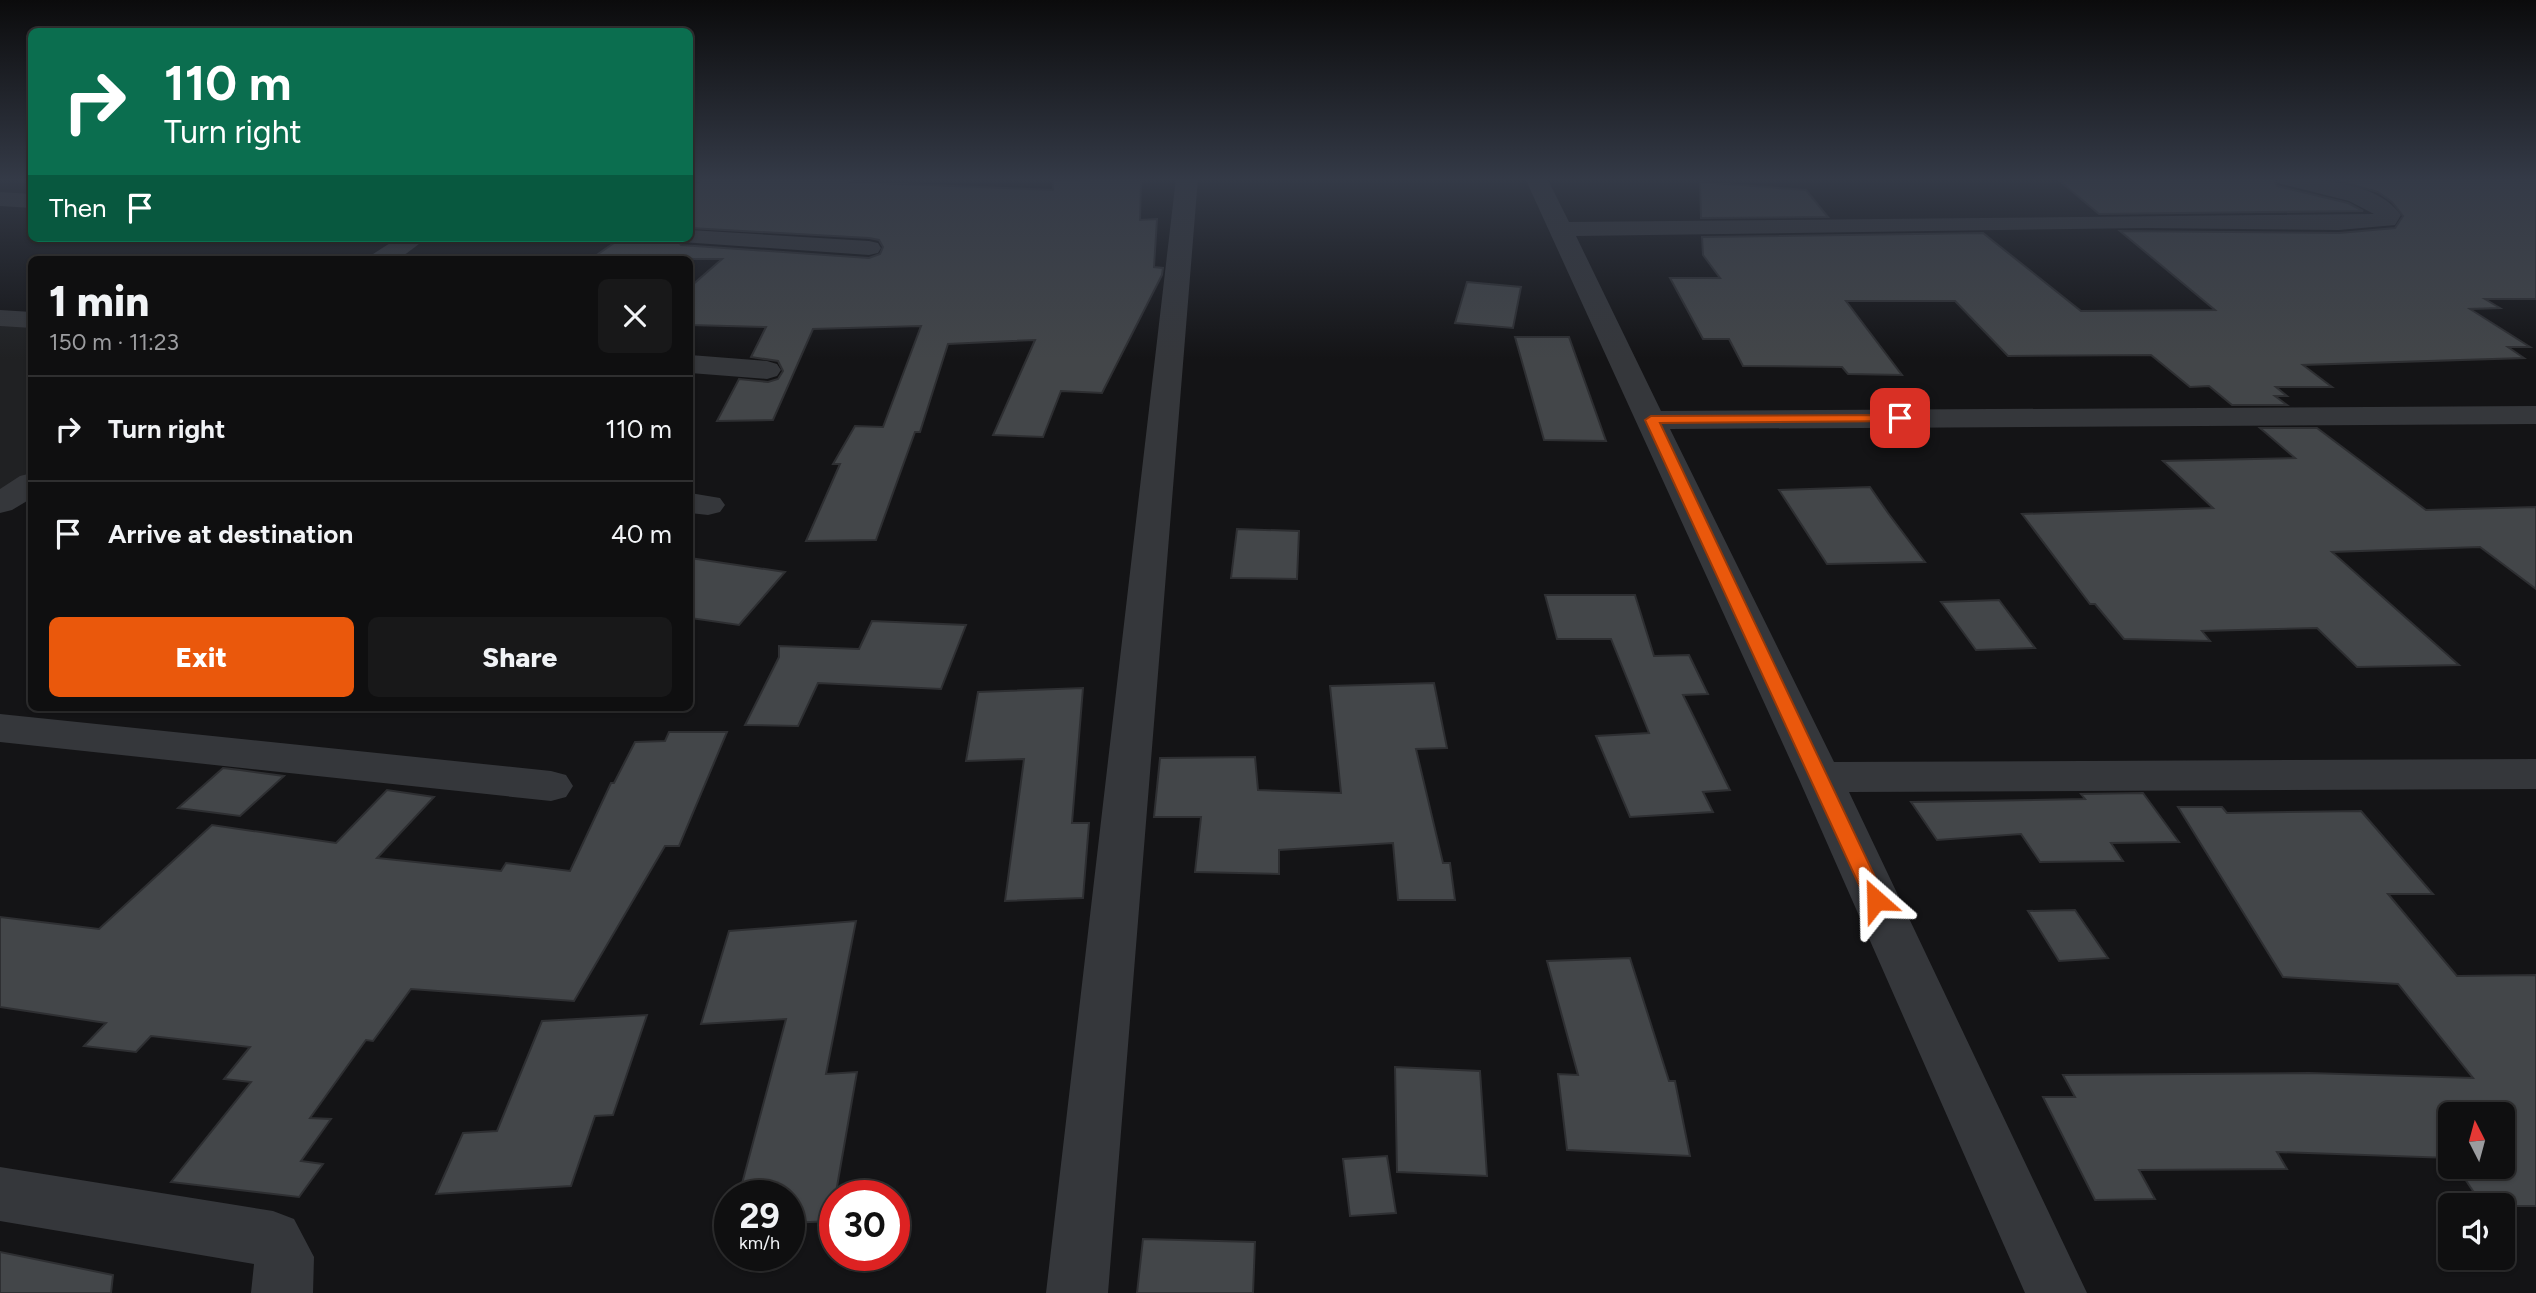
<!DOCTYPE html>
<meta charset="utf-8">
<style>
body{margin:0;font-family:Figtree,sans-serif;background:#181819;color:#f1f3f6;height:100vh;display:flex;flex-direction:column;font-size:26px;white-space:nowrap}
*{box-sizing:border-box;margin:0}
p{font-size:23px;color:#9b9c9f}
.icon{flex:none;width:38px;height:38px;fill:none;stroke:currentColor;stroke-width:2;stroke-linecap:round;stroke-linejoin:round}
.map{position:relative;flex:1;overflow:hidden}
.sheet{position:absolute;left:28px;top:256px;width:665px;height:455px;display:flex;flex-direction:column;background:#0f0f10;border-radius:10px;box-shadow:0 2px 5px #0004,0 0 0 2px #2f2f30}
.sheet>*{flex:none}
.banner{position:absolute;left:28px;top:28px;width:665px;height:214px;border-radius:10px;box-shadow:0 2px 5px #0004,0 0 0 2px #2f2f30;background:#0b6e4f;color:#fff;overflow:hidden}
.needle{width:46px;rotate:354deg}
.controls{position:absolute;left:2438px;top:1102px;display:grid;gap:14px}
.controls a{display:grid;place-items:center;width:77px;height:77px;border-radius:10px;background:#0f0f10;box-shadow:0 2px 5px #0004,0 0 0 2px #2f2f30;font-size:35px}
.speed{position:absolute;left:714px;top:1180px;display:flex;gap:14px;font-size:35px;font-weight:700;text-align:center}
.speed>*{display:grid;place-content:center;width:91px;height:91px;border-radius:50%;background:#0f0f10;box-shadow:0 2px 5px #0004,0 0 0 2px #2f2f30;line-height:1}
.speed small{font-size:18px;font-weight:400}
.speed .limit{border:10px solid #d22;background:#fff;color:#111}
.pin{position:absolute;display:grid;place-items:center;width:60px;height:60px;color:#fff;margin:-30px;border-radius:14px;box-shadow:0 4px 10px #0006}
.me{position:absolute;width:77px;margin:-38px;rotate:335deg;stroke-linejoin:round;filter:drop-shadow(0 0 5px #0008)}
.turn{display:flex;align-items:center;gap:24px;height:147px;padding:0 21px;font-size:32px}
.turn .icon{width:91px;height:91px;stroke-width:2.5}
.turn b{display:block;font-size:49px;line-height:60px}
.then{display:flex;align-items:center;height:66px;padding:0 21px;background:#0003;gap:14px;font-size:26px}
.round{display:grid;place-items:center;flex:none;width:74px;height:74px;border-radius:10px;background:#181819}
.headline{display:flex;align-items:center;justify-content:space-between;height:119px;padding:0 21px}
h1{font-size:42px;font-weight:800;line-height:52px}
.primary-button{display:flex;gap:14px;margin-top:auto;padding:14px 21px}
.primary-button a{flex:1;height:80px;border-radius:10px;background:#ea580c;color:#fff;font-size:28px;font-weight:800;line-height:80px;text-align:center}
.primary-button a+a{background:#181819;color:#f1f3f6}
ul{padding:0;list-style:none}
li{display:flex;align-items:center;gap:21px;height:105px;padding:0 21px;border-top:2px solid #2f2f30}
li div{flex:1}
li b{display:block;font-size:26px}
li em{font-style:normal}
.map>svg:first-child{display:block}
.built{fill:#202123}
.building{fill:#434649;stroke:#2e2f32;stroke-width:2}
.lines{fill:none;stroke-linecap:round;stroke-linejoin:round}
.street{fill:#35373b;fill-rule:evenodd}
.route{fill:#ea580c;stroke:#983908;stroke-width:2}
</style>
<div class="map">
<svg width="2536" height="1293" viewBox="0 0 2536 1293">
<rect width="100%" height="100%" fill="#141416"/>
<!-- built -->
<path class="built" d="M 0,322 L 31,323 L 31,483 L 0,503 Z"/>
<!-- building -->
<path class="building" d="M 704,178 L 854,178 L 851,182 L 1053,190 L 1053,180 L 1141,178 L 1140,220 L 1157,219 L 1154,267 L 1163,268 L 1162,275 L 1102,393 L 1061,391 L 1043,437 L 993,435 L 1035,340 L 948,344 L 920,432 L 915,432 L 876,540 L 806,541 L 840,464 L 833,464 L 855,426 L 883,427 L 921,326 L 813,329 L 773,420 L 717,421 L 739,379 L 768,382 L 778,379 L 783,371 L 778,361 L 751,357 L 766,327 L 690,325 L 690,287 L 722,259 L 591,259 L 621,238 L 676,238 L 681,245 L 869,258 L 880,254 L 883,247 L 879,240 L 869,238 L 690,228 L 690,188 Z
M 2056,178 L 2273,178 L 2277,186 L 2348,203 L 2363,211 L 2099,214 Z
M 2327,178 L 2536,178 L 2536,299 L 2485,299 L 2500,308 L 2470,309 L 2530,347 L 2508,347 L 2524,358 L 2303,365 L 2332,387 L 2276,387 L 2287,396 L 2275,396 L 2287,405 L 2232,405 L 2209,386 L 2190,387 L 2151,355 L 2008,356 L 1955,301 L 1846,301 L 1902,375 L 1848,374 L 1842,367 L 1743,366 L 1729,339 L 1703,339 L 1670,278 L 1720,278 L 1703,255 L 1702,237 L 1983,233 L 2081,311 L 2215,310 L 2120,231 L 2339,233 L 2395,228 L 2403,216 L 2392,202 L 2378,192 Z
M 1700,182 L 1806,190 L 1828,217 L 1701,218 Z
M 1467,282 L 1521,287 L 1513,328 L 1455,323 Z
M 1515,337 L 1569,337 L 1606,441 L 1544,440 Z
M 2260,428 L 2317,428 L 2426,510 L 2536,507 L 2536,589 L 2480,547 L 2332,552 L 2459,665 L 2357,667 L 2317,628 L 2202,631 L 2210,641 L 2124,639 L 2095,604 L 2090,604 L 2022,514 L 2213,508 L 2163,461 L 2295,458 Z
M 1870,487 L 1888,513 L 1925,562 L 1827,564 L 1779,490 Z
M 1237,529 L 1299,531 L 1297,579 L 1231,578 Z
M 690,558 L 785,572 L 739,625 L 690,618 Z
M 1545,595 L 1635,595 L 1654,656 L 1689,655 L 1708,694 L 1683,695 L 1730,790 L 1703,792 L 1713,812 L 1630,817 L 1596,736 L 1649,733 L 1611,639 L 1557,639 Z
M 1999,600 L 2035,648 L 1976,650 L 1941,602 Z
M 872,621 L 966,625 L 941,689 L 818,683 L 798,726 L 745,725 L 779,657 L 779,646 L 859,649 Z
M 1434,683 L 1447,748 L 1416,749 L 1443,863 L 1450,863 L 1455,900 L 1398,900 L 1393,843 L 1279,850 L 1279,874 L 1195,872 L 1201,817 L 1154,817 L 1160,758 L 1255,757 L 1258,790 L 1341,793 L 1330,686 Z
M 1083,688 L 1072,823 L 1089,823 L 1083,898 L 1005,901 L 1024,759 L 966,761 L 978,692 Z
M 669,732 L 727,732 L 679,846 L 665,846 L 574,1001 L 411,989 L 373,1041 L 366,1040 L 310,1118 L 331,1119 L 301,1161 L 323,1164 L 299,1197 L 171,1182 L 251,1082 L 224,1079 L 250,1047 L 151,1036 L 136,1052 L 84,1046 L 106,1023 L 0,1007 L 0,917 L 99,929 L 212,825 L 336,843 L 387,790 L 434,797 L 377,858 L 501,871 L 506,863 L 570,871 L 611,783 L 614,783 L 635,742 L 665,741 Z
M 223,768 L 240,770 L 284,776 L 240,816 L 178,808 Z
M 2143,793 L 2179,842 L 2111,843 L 2123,861 L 2040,862 L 2021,834 L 1937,840 L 1911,802 L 2085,799 L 2081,794 Z
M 2178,807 L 2222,807 L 2227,813 L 2361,811 L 2433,894 L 2388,894 L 2457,976 L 2536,975 L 2536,1206 L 2483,1206 L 2457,1167 L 2502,1167 L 2502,1115 L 2450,1115 L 2450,1158 L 2277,1152 L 2287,1169 L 2139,1170 L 2155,1199 L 2095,1200 L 2043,1097 L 2075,1097 L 2063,1075 L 2309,1073 L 2473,1078 L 2398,984 L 2283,977 Z
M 2075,910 L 2108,958 L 2059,961 L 2028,911 Z
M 856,921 L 826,1074 L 857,1072 L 831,1221 L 789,1223 L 789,1195 L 739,1195 L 786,1019 L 701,1024 L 729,931 Z
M 1630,958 L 1669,1081 L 1675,1081 L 1690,1156 L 1567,1150 L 1558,1074 L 1578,1075 L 1547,961 Z
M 647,1015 L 613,1115 L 595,1116 L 571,1186 L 436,1194 L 463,1133 L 497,1131 L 542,1021 Z
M 1395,1067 L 1480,1071 L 1487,1176 L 1397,1172 Z
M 1387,1156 L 1396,1213 L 1350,1216 L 1343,1159 Z
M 1143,1239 L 1255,1242 L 1253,1293 L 1137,1293 Z
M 0,1252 L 113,1275 L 111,1293 L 0,1293 Z"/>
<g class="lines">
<!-- street -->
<path class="street" d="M 1176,178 L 1198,178 L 1108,1293 L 1046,1293 Z
M 1525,178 L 1547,178 L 1569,222 L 2374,214 L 2349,201 L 2278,183 L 2275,178 C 2313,178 2377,181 2401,215 L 2395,225 L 2339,230 L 2146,228 L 1576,236 L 1661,411 L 2536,406 L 2536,424 L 1670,429 L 1834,762 L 2536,759 L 2536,789 L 1849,792 L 2087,1293 L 2025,1293 L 1798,777 Z
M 0,192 L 32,194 L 32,208 L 0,206 Z
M 690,230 L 869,241 L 878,243 L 881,248 L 878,253 L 869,255 L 681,242 L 679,238 L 690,238 Z
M 398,238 L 427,238 L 399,259 L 370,259 L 373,254 Z
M 0,310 L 32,312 L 32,328 L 0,326 Z
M 690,355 L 767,361 L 777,364 L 781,370 L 777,376 L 767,379 L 690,373 Z
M 32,473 L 32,498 L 12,510 L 0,513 L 0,489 L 20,476 Z
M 690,493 L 720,498 L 725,505 L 720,512 L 708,515 L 690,513 Z
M 0,714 L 551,771 L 566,775 L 573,786 L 566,797 L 551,801 L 0,742 Z
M 0,1167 L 273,1211 L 294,1219 L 314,1257 L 313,1293 L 251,1293 L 254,1264 L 0,1221 Z"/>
</g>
<!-- sky -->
<linearGradient id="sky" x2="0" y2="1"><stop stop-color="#0b0b0c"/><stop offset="0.5" stop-color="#343a47"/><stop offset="1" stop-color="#343a47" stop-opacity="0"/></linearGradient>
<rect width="2536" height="359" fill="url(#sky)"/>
<!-- route -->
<path class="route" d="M 1900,415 L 1907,418 L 1905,421 L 1660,423 L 1886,900 L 1883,905 L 1876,907 L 1869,905 L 1866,900 L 1645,420 L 1651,416 Z"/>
</svg>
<div class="controls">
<a><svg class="needle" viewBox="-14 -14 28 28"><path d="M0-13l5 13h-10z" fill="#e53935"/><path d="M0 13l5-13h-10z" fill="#9b9c9f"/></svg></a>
<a><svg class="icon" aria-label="sound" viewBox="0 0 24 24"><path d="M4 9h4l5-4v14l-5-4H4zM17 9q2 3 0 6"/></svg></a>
</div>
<div class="speed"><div>29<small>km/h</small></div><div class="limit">30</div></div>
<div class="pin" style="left:1900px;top:418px;background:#d93025"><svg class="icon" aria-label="arrive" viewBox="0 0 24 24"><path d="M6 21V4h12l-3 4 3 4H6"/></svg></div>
<svg class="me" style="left:1876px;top:900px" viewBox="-20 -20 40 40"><path d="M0-17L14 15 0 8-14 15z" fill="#ea580c" stroke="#fff" stroke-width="4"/></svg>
<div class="banner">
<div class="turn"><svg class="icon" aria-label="right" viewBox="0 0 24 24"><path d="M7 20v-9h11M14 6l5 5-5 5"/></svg><div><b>110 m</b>Turn right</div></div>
<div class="then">Then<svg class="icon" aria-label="arrive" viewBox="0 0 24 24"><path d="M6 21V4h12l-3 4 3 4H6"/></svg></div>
</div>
<section class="sheet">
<div class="headline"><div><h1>1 min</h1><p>150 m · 11:23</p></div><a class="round"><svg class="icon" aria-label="close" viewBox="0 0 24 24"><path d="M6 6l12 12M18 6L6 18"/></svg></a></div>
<ul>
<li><svg class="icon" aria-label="right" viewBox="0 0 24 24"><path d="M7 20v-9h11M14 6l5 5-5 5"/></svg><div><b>Turn right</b></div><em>110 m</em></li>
<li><svg class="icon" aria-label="arrive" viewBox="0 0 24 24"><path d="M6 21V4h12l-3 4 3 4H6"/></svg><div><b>Arrive at destination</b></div><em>40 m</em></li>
</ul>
<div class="primary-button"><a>Exit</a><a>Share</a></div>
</section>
</div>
